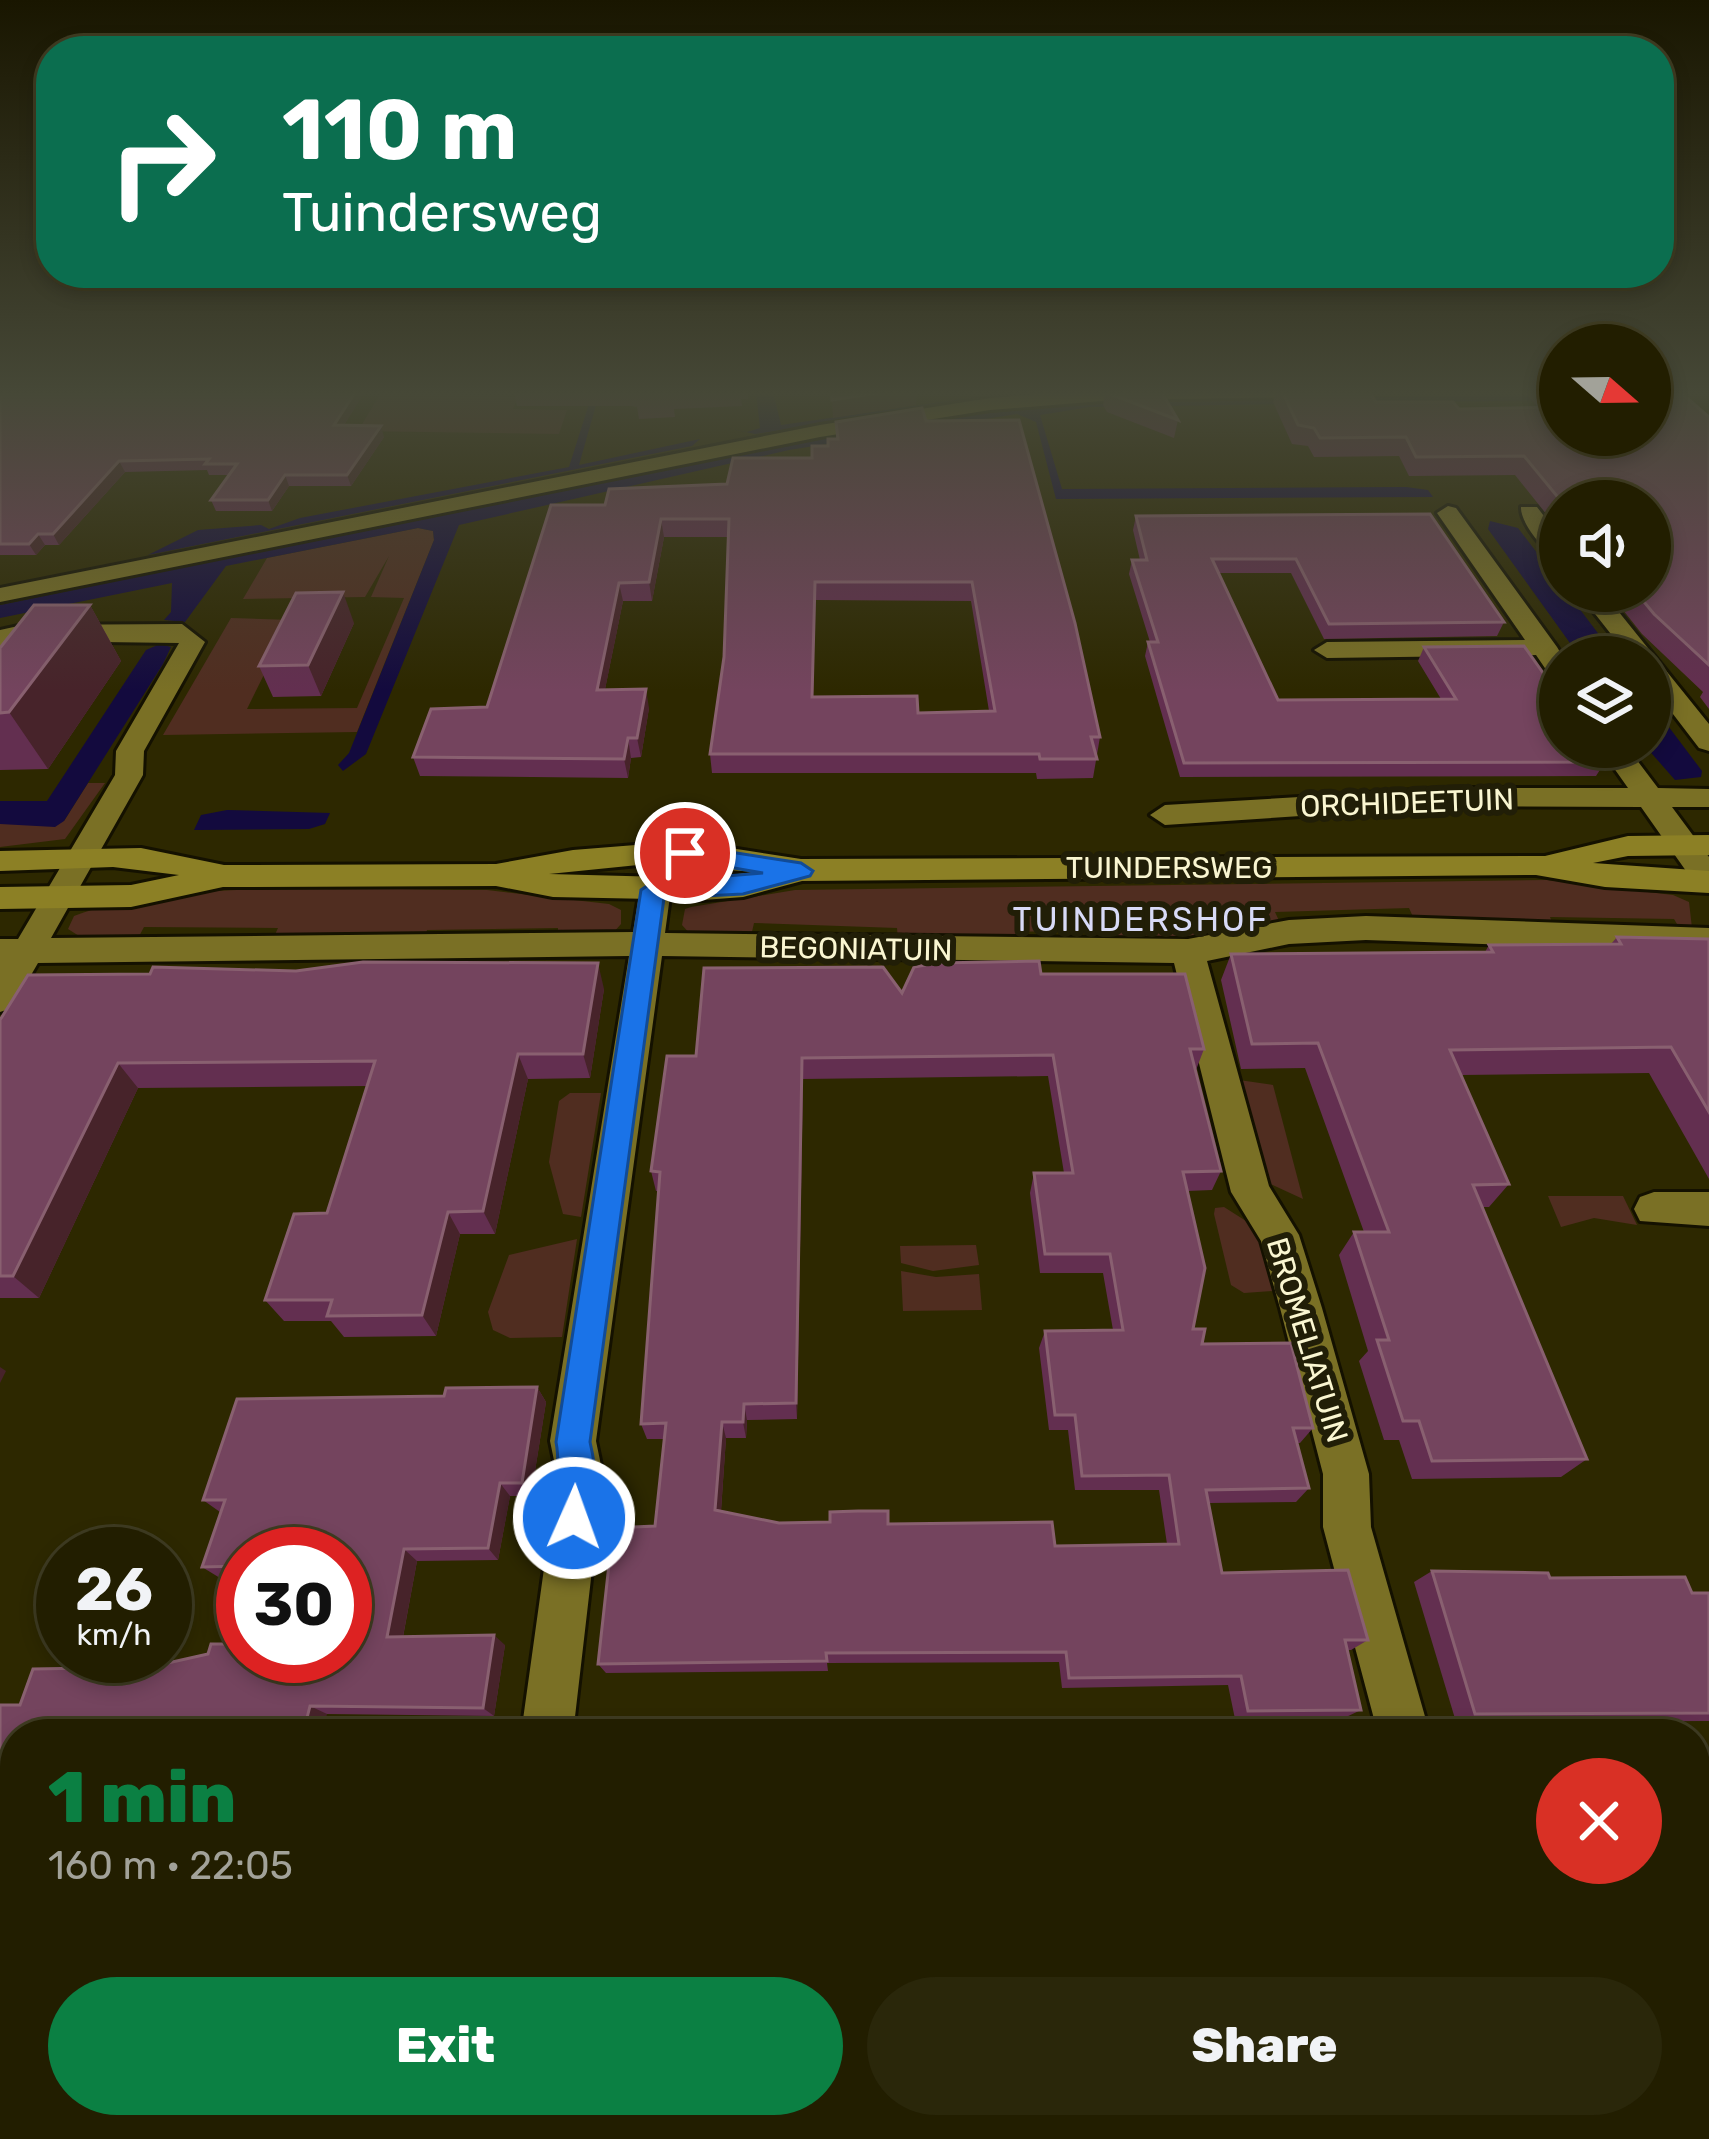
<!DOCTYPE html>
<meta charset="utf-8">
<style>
body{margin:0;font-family:Rubik,sans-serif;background:#2a270a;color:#f1f3f6;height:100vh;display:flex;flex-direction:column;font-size:45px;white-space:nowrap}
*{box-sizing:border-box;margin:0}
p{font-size:39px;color:#a2a299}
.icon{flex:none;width:66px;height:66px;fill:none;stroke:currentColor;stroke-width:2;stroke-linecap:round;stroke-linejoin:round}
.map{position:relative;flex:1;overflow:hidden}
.drawer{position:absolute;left:0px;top:1719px;width:1710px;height:420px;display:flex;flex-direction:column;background:#221e00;border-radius:48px 48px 0 0;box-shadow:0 6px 18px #0003,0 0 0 3px #3f3c22}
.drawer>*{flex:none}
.banner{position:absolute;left:36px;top:36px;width:1638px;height:252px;border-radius:48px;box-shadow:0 6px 18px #0003,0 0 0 3px #3f3c22;background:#0b6e4f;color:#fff;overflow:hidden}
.needle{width:78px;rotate:110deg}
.buttons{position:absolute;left:1539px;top:324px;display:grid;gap:24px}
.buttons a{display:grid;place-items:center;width:132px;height:132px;border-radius:50%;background:#221e00;box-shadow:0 6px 18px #0003,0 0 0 3px #3f3c22;font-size:60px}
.speed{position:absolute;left:36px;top:1527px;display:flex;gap:24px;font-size:60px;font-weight:700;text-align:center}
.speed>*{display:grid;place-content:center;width:156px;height:156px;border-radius:50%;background:#221e00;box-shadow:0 6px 18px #0003,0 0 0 3px #3f3c22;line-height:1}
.speed small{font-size:30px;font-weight:400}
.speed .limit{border:18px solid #d22;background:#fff;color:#111}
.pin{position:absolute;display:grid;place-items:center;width:102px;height:102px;color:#fff;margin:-51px;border:6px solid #fff;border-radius:50%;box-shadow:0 3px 12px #0007}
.me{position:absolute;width:132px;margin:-66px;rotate:2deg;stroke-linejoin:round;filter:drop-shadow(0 0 9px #0008)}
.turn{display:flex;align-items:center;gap:42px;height:252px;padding:0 48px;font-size:54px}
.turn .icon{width:156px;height:156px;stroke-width:2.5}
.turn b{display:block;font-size:84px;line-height:102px}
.round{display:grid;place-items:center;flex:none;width:126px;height:126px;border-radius:63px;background:#2a270a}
.summary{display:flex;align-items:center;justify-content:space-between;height:204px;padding:0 48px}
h1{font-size:72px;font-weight:800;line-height:90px;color:#0b8043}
.primary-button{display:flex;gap:24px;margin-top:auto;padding:24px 48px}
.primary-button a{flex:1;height:138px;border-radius:72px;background:#0b8043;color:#fff;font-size:48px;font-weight:800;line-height:138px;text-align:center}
.primary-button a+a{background:#2a270a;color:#f1f3f6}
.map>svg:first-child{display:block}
.green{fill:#502d20}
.water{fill:#130a3e}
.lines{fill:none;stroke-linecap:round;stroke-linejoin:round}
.street-casing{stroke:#141100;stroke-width:6}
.secondary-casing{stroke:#141100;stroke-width:6}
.street{fill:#7a7025;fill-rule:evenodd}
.secondary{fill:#8c8025;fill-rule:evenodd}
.wall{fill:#632f50;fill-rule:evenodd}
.shaded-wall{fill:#47232a}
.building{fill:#74445e;stroke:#896070;stroke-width:3;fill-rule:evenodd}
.route{fill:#1a73e8;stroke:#114b97;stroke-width:3}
.labels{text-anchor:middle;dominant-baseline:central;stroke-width:12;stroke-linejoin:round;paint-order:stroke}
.street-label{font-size:30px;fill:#faf6d1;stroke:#211e07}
.neighbourhood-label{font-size:33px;letter-spacing:3px;fill:#d8daf7;stroke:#211e07}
</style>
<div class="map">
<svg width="1709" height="2139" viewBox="0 0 1709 2139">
<rect width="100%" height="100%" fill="#2d2800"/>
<!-- green -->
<path class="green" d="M 382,391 L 518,397 L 513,409 L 567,410 L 559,434 L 358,431 Z
M 418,528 L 433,531 L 434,540 L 357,732 L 163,735 L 231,618 L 291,620 L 247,709 L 357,708 L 404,598 L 371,597 L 389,556 L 365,597 L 243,599 L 267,558 Z
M 88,783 L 105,783 L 65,839 L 0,847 L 0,824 L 64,821 Z
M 1547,880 L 1673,895 L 1689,902 L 1692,928 L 1680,929 L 1674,919 L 1550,917 L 1554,927 L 1414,919 L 1409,908 L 1275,912 L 1280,923 C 1222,937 1170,940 1111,940 L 1107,929 L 1016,932 L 1015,942 L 898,941 L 897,928 L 754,923 L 751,936 L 691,935 L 682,925 L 685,909 L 691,907 L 795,890 Z
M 487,890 L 609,904 L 621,910 L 621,924 L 613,933 L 558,938 L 558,928 L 427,930 L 423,943 L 272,941 L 278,928 L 144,927 L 137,940 L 87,941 L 68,929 L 74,916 C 177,877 373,891 487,890 Z
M 1239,1080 L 1273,1085 L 1303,1199 L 1266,1182 Z
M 570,1093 L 601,1093 L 581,1217 L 563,1214 L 549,1162 L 559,1101 Z
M 1548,1196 L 1623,1196 L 1637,1225 L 1594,1218 L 1561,1227 Z
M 1224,1207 L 1257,1228 L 1273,1291 L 1244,1293 L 1231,1285 L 1214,1214 L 1215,1208 Z
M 577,1239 L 562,1337 L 510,1338 L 493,1330 L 488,1312 L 509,1255 Z
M 976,1245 L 979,1265 L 933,1271 L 901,1263 L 900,1246 Z
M 901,1271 L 936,1277 L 979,1274 L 982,1310 L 903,1311 Z
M 1695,1906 L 1709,1907 L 1709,2139 L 1516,2139 L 1465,2124 L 1695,2124 Z
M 15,2008 L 15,2124 L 232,2124 L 204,2139 L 0,2139 L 0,2013 Z"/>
<!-- water -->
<path class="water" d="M 593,391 L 600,391 L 579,465 L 700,439 L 692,446 L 148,555 L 198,530 L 261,525 L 269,529 L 300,518 L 569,467 Z
M 756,391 L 773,391 L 781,425 L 1018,391 L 1044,391 L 755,434 L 723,427 L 747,432 L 760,428 Z
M 1560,394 L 1560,400 L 1090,407 L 1040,415 L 1062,489 L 1406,487 L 1428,490 L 1433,497 L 1056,499 L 1036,422 L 1017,414 L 789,450 L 459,525 L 366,754 L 343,771 L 338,765 L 349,753 L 434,540 L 433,531 L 418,528 L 226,566 L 185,622 L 164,620 L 171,612 L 172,583 L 0,618 L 0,605 L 807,438 L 969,415 L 1114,401 Z
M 1490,521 L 1518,528 L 1560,583 L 1560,591 L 1566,591 L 1616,657 L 1580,657 L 1488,529 Z
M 160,644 L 171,647 L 163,664 L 64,821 L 55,827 L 0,824 L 0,801 L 47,801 L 146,650 Z
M 1650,702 L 1702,771 L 1701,777 L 1675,780 L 1646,747 Z
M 227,810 L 330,813 L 325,824 L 309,829 L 194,830 L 201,815 Z
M 232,2124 L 433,2124 L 431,2139 L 204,2139 Z
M 1098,2124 L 1465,2124 L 1516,2139 L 1118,2139 Z"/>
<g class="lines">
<!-- street casing -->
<g class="street-casing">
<path id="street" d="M 1074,391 L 1313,391 L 1304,397 L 1114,400 L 990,410 L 820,437 L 0,602 L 0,588 L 820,425 L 990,398 Z
M 1448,506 L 1456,508 L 1557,647 L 1563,657 L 1560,679 L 1551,677 L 1536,655 L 1327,658 L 1314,650 L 1327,642 L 1525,640 L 1437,513 Z
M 1521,507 L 1537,507 L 1560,537 L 1560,559 C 1544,553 1520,522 1521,507 Z
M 1577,591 L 1602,591 L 1709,724 L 1709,751 L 1699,748 L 1650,684 L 1650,657 L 1629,657 Z
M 182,624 L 205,642 L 144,751 L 143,775 L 51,938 L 633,932 L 646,852 L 661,842 L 676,852 L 665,933 L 1188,939 L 1289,920 L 1366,916 L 1709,928 L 1709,952 L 1366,940 L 1289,944 L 1207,961 L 1269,1186 L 1299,1235 L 1322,1308 L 1369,1474 L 1371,1527 L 1430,1734 L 1378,1734 L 1323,1527 L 1323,1474 L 1280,1308 L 1261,1241 L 1231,1192 L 1174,963 L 662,956 L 596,1441 L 603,1475 L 573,1734 L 521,1734 L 557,1475 L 550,1441 L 629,956 L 38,963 L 12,1008 L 0,1012 L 0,939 L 18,939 L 115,775 L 116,751 L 179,643 L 23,641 L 0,646 L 0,630 L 23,625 Z
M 1599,747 L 1627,747 L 1658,788 L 1709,789 L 1709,807 L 1672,807 L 1709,857 L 1709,891 L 1698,888 L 1641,807 L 1452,806 L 1165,825 L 1150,815 L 1165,805 L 1452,788 L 1628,788 Z
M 1654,1192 L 1709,1192 L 1709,1226 L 1640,1221 L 1634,1209 L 1640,1197 Z
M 1695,1839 L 1709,1840 L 1709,1896 L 1695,1895 Z
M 15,1932 L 15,1990 L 0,1994 L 0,1936 Z"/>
</g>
<!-- secondary casing -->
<g class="secondary-casing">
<path id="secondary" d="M 1709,835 L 1709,855 L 1628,856 L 1593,863 L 1709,871 L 1709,893 L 1605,887 L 1536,875 L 802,881 L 743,897 L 703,900 L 553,897 L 496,886 L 223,887 L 131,907 L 0,909 L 0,887 L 131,885 L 179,875 L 113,867 L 0,871 L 0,851 L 141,848 L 224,865 L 496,864 L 573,850 L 648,844 L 724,847 L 801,859 L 1545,856 L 1628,836 ZM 648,864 L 755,872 L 703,878 L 549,874 Z"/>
</g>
<!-- street -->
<use href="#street" class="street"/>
<!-- secondary -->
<use href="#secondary" class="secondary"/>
</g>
<!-- wall -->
<path class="wall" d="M 0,391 L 365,391 L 344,425 L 384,437 L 351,486 L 289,486 L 272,511 L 216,511 L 211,500 L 229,475 L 209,475 L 207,470 L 125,472 L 59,545 L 45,545 L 36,555 L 0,555 Z
M 514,391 L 748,391 L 748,399 L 741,399 L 742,406 L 674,409 L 675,417 L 639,419 L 637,407 L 632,406 L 517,406 Z
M 1105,391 L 1161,391 L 1178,420 L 1174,438 L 1107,412 L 1103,405 Z
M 1276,391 L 1369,391 L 1376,402 L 1459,409 L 1538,407 L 1523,391 L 1560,391 L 1560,435 L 1709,417 L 1709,709 L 1700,697 L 1703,692 L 1642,634 L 1608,591 L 1650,591 L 1650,501 L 1560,501 L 1560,531 L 1515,475 L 1409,476 L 1399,456 L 1314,457 L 1308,446 L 1292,444 L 1273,402 Z
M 926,421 L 1100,737 L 1093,778 L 1037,779 L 1036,773 L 712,773 L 710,754 L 724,657 L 729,537 L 664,537 L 652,601 L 623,601 L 605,689 L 649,708 L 641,757 L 631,758 L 628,778 L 420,776 L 413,757 L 487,707 L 605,505 L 727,484 L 812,458 L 836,439 L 836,422 ZM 815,600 L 971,601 L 989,711 L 918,713 L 813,697 Z
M 1430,514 L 1504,622 L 1497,636 L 1324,639 L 1291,573 L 1219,573 L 1278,700 L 1441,699 L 1418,661 L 1424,647 L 1605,762 L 1596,776 L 1180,777 L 1145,656 L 1148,642 L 1150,642 L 1129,574 L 1132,560 L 1140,560 L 1133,530 L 1136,516 Z
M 90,605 L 121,661 L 48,769 L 0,770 L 0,648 Z
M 354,623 L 321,696 L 273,697 L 259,666 Z
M 1617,937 L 1709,939 L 1709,1179 L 1649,1073 L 1461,1075 L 1509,1184 L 1489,1207 L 1482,1207 L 1587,1459 L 1561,1477 L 1412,1479 L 1399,1440 L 1384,1440 L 1359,1361 L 1368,1351 L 1339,1255 L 1354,1232 L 1364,1232 L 1305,1068 L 1241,1069 L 1221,980 L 1231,954 L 1485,952 L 1489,945 L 1611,944 Z
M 1041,974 L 1204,1049 L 1196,1070 L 1221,1171 L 1212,1190 L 1187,1191 L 1193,1329 L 1202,1344 L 1313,1428 L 1300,1443 L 1297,1443 L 1309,1488 L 1296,1502 L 1209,1503 L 1222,1573 L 1368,1640 L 1351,1650 L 1347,1650 L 1361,1710 L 1344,1718 L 1235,1719 L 1228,1685 L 1062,1688 L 1059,1662 L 827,1663 L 828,1671 L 606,1673 L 598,1664 L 655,1526 L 664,1439 L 647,1439 L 641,1424 L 658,1191 L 656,1191 L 651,1171 L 696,1056 L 902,993 ZM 1048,1076 L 1064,1173 L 1034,1173 L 1030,1193 L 1040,1273 L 1103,1273 L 1113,1330 L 1045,1331 L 1039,1348 L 1049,1430 L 1068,1430 L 1075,1490 L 1159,1490 L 1167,1544 L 1055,1546 L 888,1524 L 779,1523 L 721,1511 L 726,1438 L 746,1438 L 747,1420 L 797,1419 L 803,1079 Z
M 604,989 L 590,1078 L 528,1079 L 495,1234 L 460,1234 L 436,1336 L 344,1337 L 331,1321 L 284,1321 L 265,1300 L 327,1213 L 367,1086 L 138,1088 L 39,1298 L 0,1298 L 0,1020 Z
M 537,1387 L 546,1402 L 531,1496 L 510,1496 L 498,1560 L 417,1561 L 403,1637 L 505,1645 L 494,1716 L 327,1714 L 15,1734 L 15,1822 L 6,1822 L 0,1838 L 0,1705 L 20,1705 L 150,1667 L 345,1656 L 345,1554 L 243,1554 L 243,1578 L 220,1578 L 202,1567 L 220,1512 L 203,1500 L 444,1396 Z
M 1432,1571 L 1550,1578 L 1692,1593 L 1709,1593 L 1709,1721 L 1456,1722 L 1414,1582 Z"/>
<!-- shaded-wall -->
<path class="shaded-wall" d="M 356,391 L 365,391 L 337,436 L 334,425 Z
M 890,391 L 917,391 L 916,405 L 833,418 L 832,400 Z
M 381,426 L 384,437 L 351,486 L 347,475 Z
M 119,461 L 125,472 L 59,545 L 53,534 Z
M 285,475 L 289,486 L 272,511 L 268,500 Z
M 661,519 L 664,537 L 652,601 L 649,582 Z
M 38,534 L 45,545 L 36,555 L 29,544 Z
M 619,583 L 623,601 L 601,709 L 597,690 Z
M 343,592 L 354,623 L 321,696 L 308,665 Z
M 90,605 L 121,661 L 48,769 L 9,712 Z
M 646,689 L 649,708 L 641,757 L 637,738 Z
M 628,738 L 631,758 L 628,778 L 624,759 Z
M 598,963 L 604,989 L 590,1078 L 583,1054 Z
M 518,1054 L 528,1079 L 495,1234 L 483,1211 Z
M 802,1058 L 803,1079 L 797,1419 L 796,1403 Z
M 118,1063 L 138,1088 L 39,1298 L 13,1276 Z
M 448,1212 L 460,1234 L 436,1336 L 422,1315 Z
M 0,1367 L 6,1371 L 0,1383 Z
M 537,1387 L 546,1402 L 531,1496 L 522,1483 Z
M 744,1404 L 747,1420 L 746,1438 L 743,1422 Z
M 722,1422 L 726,1438 L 720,1524 L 715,1510 Z
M 500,1483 L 510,1496 L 498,1560 L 488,1548 Z
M 404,1549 L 417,1561 L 401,1647 L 387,1637 Z
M 494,1635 L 505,1645 L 494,1716 L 483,1708 Z
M 310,1706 L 327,1714 L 322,1734 L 303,1734 Z
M 0,1821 L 6,1822 L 0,1838 Z"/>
<!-- building -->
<path class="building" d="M 0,391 L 356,391 L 334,425 L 381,426 L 347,475 L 285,475 L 268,500 L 211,500 L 237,464 L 205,464 L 209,459 L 119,461 L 53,534 L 38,534 L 29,544 L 0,544 Z
M 831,391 L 890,391 L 832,400 Z
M 1108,391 L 1161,391 L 1178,420 L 1110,394 Z
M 1282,391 L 1369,391 L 1376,402 L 1453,402 L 1459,409 L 1560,407 L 1560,435 L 1650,435 L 1650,391 L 1679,391 L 1709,417 L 1709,665 L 1654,614 L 1635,591 L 1650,591 L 1650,501 L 1561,501 L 1524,456 L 1416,457 L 1406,437 L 1320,438 L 1314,428 L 1298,425 Z
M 1548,391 L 1560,391 L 1560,404 Z
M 922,408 L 926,421 L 1019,420 L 1075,623 L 1100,737 L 1091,737 L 1097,759 L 1040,759 L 1039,754 L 710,754 L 724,657 L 729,519 L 661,519 L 649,582 L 619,583 L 597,690 L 646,689 L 637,738 L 628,738 L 624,759 L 413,757 L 431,709 L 487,707 L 551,505 L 605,505 L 609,489 L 727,484 L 733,458 L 812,458 L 812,446 L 828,446 L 828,439 L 838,439 L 836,422 ZM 815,582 L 972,582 L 995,711 L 918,713 L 917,696 L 812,697 Z
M 1430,514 L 1504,622 L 1329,624 L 1296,559 L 1212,559 L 1278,700 L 1456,699 L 1424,647 L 1524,646 L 1560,697 L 1560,747 L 1595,747 L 1605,762 L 1184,763 L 1148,642 L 1158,642 L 1132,560 L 1147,560 L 1136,516 Z
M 343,592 L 308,665 L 259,666 L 296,593 Z
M 34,605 L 90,605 L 9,712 L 0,713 L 0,648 Z
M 1617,937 L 1709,939 L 1709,1112 L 1671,1047 L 1450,1050 L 1509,1184 L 1473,1185 L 1587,1459 L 1432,1461 L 1419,1421 L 1403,1421 L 1377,1340 L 1389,1340 L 1354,1232 L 1389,1232 L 1318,1043 L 1252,1044 L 1231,954 L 1493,952 L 1489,945 L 1621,944 Z
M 1039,961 L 1041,974 L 1185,974 L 1204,1049 L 1190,1049 L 1221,1171 L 1183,1172 L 1205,1268 L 1193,1329 L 1205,1329 L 1202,1344 L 1291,1343 L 1313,1428 L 1293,1428 L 1309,1488 L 1206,1490 L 1222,1573 L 1348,1570 L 1368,1640 L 1345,1640 L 1361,1710 L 1248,1711 L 1241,1676 L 1069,1678 L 1066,1652 L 826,1653 L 827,1661 L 598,1664 L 613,1528 L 655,1526 L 666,1423 L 641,1424 L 660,1172 L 651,1171 L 667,1056 L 696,1056 L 704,968 L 883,967 L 902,993 L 914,967 L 937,963 ZM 1053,1055 L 1073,1173 L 1034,1173 L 1045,1254 L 1110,1254 L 1123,1330 L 1045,1331 L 1055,1415 L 1075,1415 L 1082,1476 L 1169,1475 L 1179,1544 L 1055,1546 L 1052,1522 L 888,1524 L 888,1511 L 858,1511 L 830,1512 L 830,1522 L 779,1523 L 715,1510 L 722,1422 L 743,1422 L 744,1404 L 796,1403 L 802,1058 Z
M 363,962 L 598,963 L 583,1054 L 518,1054 L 483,1211 L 448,1212 L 422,1315 L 327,1316 L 332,1300 L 265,1300 L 294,1214 L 327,1213 L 375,1061 L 118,1063 L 13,1276 L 0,1276 L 0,1020 L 28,975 L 150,974 L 153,967 L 296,971 Z
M 537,1387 L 522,1483 L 500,1483 L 488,1548 L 404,1549 L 387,1637 L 494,1635 L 483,1708 L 310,1706 L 303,1734 L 15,1734 L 15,1817 L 0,1817 L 0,1705 L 20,1705 L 33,1669 L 150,1667 L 208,1654 L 211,1644 L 243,1644 L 243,1656 L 345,1656 L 345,1559 L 347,1550 L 260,1551 L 259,1554 L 243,1554 L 243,1566 L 202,1567 L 225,1500 L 203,1500 L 237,1399 L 444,1396 L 446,1388 Z
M 1432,1571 L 1548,1573 L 1550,1578 L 1685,1577 L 1692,1593 L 1709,1593 L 1709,1713 L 1475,1714 Z"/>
<!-- sky -->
<linearGradient id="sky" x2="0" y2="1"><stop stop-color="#191600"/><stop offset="0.57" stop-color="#464837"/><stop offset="1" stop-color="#464837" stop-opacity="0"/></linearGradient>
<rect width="1709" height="691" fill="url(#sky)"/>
<!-- route -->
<path class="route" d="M 685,845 L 801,863 L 813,871 L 810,876 L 743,894 L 664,898 L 590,1442 C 597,1472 599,1501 587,1531 L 574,1536 L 562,1531 C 552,1508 562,1470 556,1442 L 641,890 L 653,882 L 763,873 L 676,858 L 673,853 Z"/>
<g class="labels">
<!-- street labels -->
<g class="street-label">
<text transform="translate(1407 803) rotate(-2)">ORCHIDEETUIN</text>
<text x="1169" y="868">TUINDERSWEG</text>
<text transform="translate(856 949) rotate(1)">BEGONIATUIN</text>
<text transform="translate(1307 1340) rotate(73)">BROMELIATUIN</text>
</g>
<!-- neighbourhood labels -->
<g class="neighbourhood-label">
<text x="1141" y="919">TUINDERSHOF</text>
</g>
</g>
</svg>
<div class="buttons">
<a><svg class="needle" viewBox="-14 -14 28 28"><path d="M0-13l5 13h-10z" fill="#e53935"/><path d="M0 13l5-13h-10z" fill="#a2a299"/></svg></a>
<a><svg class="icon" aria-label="sound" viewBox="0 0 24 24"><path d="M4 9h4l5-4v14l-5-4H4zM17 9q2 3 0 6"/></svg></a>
<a><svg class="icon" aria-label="layers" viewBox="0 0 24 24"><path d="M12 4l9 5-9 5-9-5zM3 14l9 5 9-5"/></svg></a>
</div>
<div class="speed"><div>26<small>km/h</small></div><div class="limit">30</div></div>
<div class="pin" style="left:685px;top:853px;background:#d93025"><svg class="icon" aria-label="arrive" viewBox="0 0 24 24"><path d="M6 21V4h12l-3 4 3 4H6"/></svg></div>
<svg class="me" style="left:574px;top:1518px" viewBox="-20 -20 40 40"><circle r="17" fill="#1a73e8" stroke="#fff" stroke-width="3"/><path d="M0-11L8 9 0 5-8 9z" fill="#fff"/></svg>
<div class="banner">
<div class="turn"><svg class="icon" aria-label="right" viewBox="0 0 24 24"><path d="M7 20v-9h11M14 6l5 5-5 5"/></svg><div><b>110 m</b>Tuindersweg</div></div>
</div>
<section class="drawer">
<div class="summary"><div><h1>1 min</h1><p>160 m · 22:05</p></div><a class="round" style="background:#d93025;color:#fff"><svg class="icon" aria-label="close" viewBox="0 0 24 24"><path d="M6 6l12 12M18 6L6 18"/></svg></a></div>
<div class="primary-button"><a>Exit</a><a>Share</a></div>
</section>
</div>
